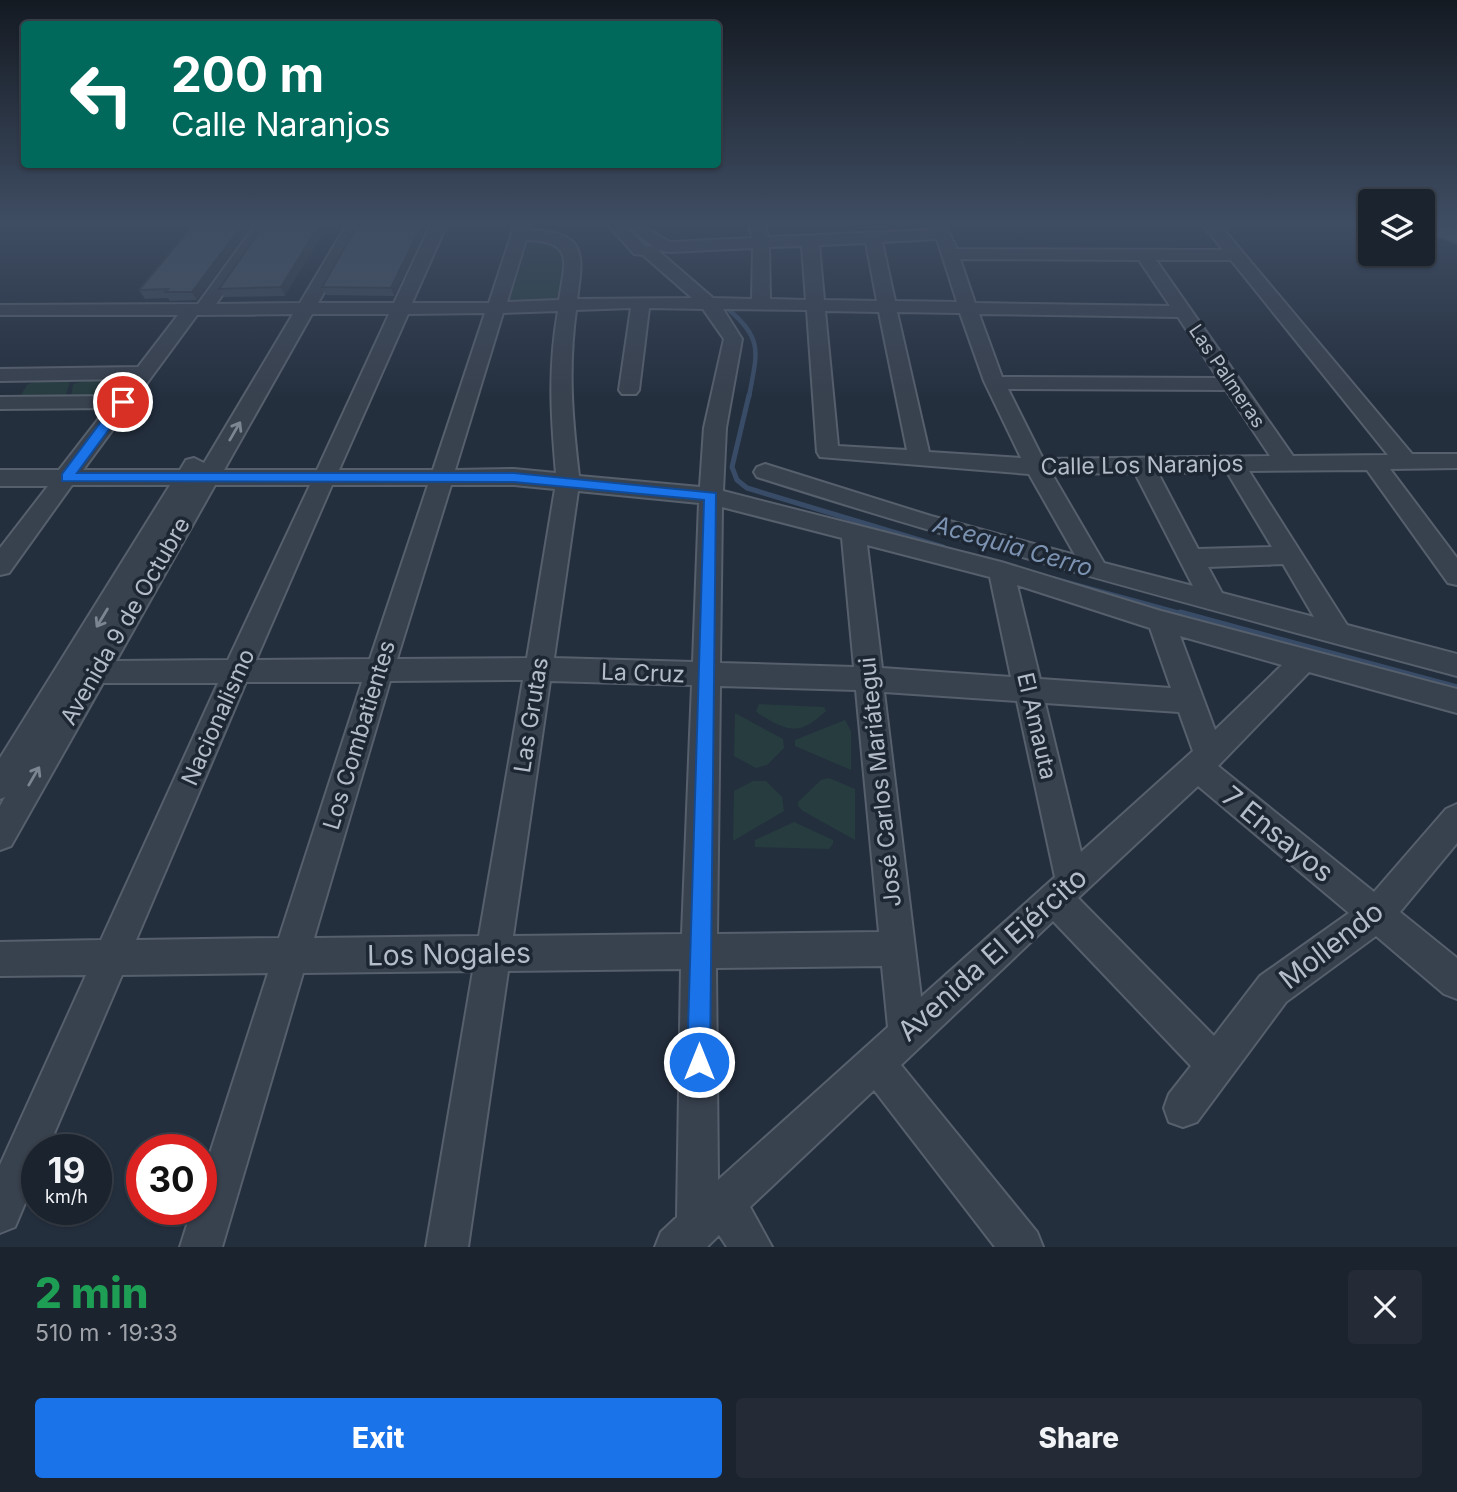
<!DOCTYPE html>
<meta charset="utf-8">
<style>
body{margin:0;font-family:Inter,sans-serif;background:#242b36;color:#f1f3f6;height:100vh;display:flex;flex-direction:column;font-size:26px;white-space:nowrap}
*{box-sizing:border-box;margin:0}
p{font-size:23px;color:#a0a4aa}
.icon{flex:none;width:38px;height:38px;fill:none;stroke:currentColor;stroke-width:2;stroke-linecap:round;stroke-linejoin:round}
.map{position:relative;height:1247px;overflow:hidden}
.panel{display:flex;flex-direction:column;background:#1b232e;flex:1}
.panel>*{flex:none}
.guide{position:absolute;left:21px;top:21px;width:700px;height:147px;border-radius:7px;box-shadow:0 2px 5px #0004,0 0 0 2px #39404a;background:#00695c;color:#fff;overflow:hidden}
.tools{position:absolute;left:1358px;top:189px;display:grid;gap:14px}
.tools a{display:grid;place-items:center;width:77px;height:77px;border-radius:7px;background:#1b232e;box-shadow:0 2px 5px #0004,0 0 0 2px #39404a;font-size:35px}
.speed{position:absolute;left:21px;top:1134px;display:flex;gap:14px;font-size:35px;font-weight:700;text-align:center}
.speed>*{display:grid;place-content:center;width:91px;height:91px;border-radius:50%;background:#1b232e;box-shadow:0 2px 5px #0004,0 0 0 2px #39404a;line-height:1}
.speed small{font-size:18px;font-weight:400}
.speed .limit{border:10px solid #d22;background:#fff;color:#111}
.pin{position:absolute;display:grid;place-items:center;width:60px;height:60px;color:#fff;margin:-30px;border:4px solid #fff;border-radius:50%;box-shadow:0 2px 7px #0007}
.me{position:absolute;width:77px;margin:-38px;rotate:0deg;stroke-linejoin:round;filter:drop-shadow(0 0 5px #0008)}
.turn{display:flex;align-items:center;gap:24px;height:147px;padding:0 35px;font-size:32px}
.turn .icon{width:91px;height:91px;stroke-width:2.5}
.turn b{display:block;font-size:49px;line-height:60px}
.round{display:grid;place-items:center;flex:none;width:74px;height:74px;border-radius:7px;background:#242b36}
.head{display:flex;align-items:center;justify-content:space-between;height:119px;padding:0 35px}
h1{font-size:42px;font-weight:800;line-height:52px;color:#1e9e55}
.cta{display:flex;gap:14px;margin-top:auto;padding:14px 35px}
.cta a{flex:1;height:80px;border-radius:7px;background:#1a73e8;color:#fff;font-size:28px;font-weight:800;line-height:80px;text-align:center}
.cta a+a{background:#242b36;color:#f1f3f6}
.map>svg:first-child{display:block}
.green{fill:#263c3f}
.lines{fill:none;stroke-linecap:round;stroke-linejoin:round}
.stream-far2{stroke:#394c67;stroke-width:4.5}
.stream-far1{stroke:#394c67;stroke-width:5}
.stream{stroke:#394c67;stroke-width:7}
.minor-casing{stroke:#565f6c;stroke-width:4}
.major-casing{stroke:#414a57;stroke-width:4}
.minor{fill:#38414e;fill-rule:evenodd}
.major{fill:#56606e;fill-rule:evenodd}
.wall{fill:#3b4654}
.shaded-wall{fill:#303945}
.building{fill:#455162;stroke:#303945;stroke-width:2}
.oneway{stroke:#7c8592}
.route{fill:#1a73e8;stroke:#114b97;stroke-width:2}
.labels{text-anchor:middle;dominant-baseline:central;stroke-width:7;stroke-linejoin:round;paint-order:stroke}
.far-street-label{font-size:19px;fill:#b4bcc9;stroke:#1d2633}
.street-label{font-size:23px;fill:#b4bcc9;stroke:#1d2633}
.water-label{font-size:24px;font-style:italic;fill:#7c92b1;stroke:#1d2633}
.near-street-label{font-size:28px;fill:#b4bcc9;stroke:#1d2633}
</style>
<div class="map">
<svg width="1457" height="1247" viewBox="0 0 1457 1247">
<rect width="100%" height="100%" fill="#242f3e"/>
<!-- green -->
<path class="green" d="M 530,239 L 560,242 C 567,263 567,279 558,299 L 509,301 Z
M 36,381 L 70,381 L 66,395 L 54,398 L 19,398 L 27,385 Z
M 86,381 L 118,381 L 117,386 L 124,386 L 115,396 L 71,398 L 73,384 Z
M 759,704 L 824,707 L 826,711 C 799,737 787,731 759,714 L 756,711 Z
M 735,713 L 783,739 L 784,748 L 767,765 L 756,768 L 734,756 Z
M 845,720 L 851,731 L 851,770 L 795,746 L 795,740 Z
M 829,778 L 855,789 L 855,840 L 803,811 L 798,806 L 798,802 L 821,780 Z
M 753,781 L 766,781 L 782,797 L 784,811 L 733,841 L 734,791 Z
M 794,822 L 833,840 L 833,844 L 829,849 L 755,847 L 755,840 Z"/>
<g class="lines">
<!-- stream-far2 -->
<path class="stream-far2" d="M 627,224 L 653,250
M 730,311 C 765,340 756,356 749,397"/>
<!-- stream-far1 -->
<path class="stream-far1" d="M 749,395 L 732,467 L 737,480 L 747,488 L 943,547
M 1054,579 L 1186,615"/>
<!-- stream -->
<path class="stream" d="M 1180,613 L 1457,688"/>
<!-- minor casing -->
<g class="minor-casing">
<path id="minor" d="M 256,224 L 273,224 L 216,304 L 300,303 L 347,224 L 363,224 L 318,303 L 394,303 L 431,224 L 447,224 L 412,303 L 489,303 L 515,224 L 531,224 L 529,230 C 586,232 584,252 577,299 L 692,298 L 643,255 L 634,254 L 607,224 L 624,224 L 645,246 L 654,247 L 713,298 L 752,299 L 753,248 L 670,252 L 657,250 L 634,231 L 642,226 L 670,242 L 752,238 L 749,224 L 765,224 L 768,237 L 932,230 L 929,224 L 945,224 L 957,249 L 1223,250 L 1202,224 L 1219,224 L 1412,454 L 1457,454 L 1457,468 L 1390,469 L 1457,558 L 1457,585 L 1448,583 L 1367,470 L 1249,471 L 1347,625 L 1457,654 L 1457,676 C 1223,613 988,551 757,477 L 754,472 L 757,467 L 765,464 L 931,516 L 1075,555 L 1029,474 L 820,457 L 817,452 L 807,310 L 723,309 L 742,339 L 726,428 L 723,491 L 1001,562 L 1161,611 L 1457,689 L 1457,713 L 1309,672 L 1218,766 L 1374,892 L 1446,809 L 1457,804 L 1457,843 L 1400,912 L 1457,958 L 1457,999 L 1444,994 L 1376,936 L 1286,1002 L 1197,1122 L 1183,1127 L 1169,1122 L 1164,1108 L 1169,1094 L 1191,1066 L 1053,921 L 901,1065 L 1037,1232 L 1043,1247 L 995,1247 L 874,1090 L 750,1207 L 772,1247 L 727,1247 L 719,1235 L 707,1247 L 655,1247 L 661,1232 L 677,1217 L 681,969 L 508,971 L 468,1247 L 426,1247 L 473,971 L 303,973 L 222,1247 L 180,1247 L 192,1209 L 201,1209 L 201,1181 L 268,973 L 122,975 L 47,1150 L 37,1150 L 37,1175 L 15,1227 L 0,1233 L 0,1165 L 86,975 L 0,976 L 0,942 L 101,940 L 218,683 L 103,683 L 11,846 L 0,850 L 0,806 L 5,797 L 0,799 L 0,758 L 170,485 L 72,485 L 9,573 L 0,575 L 0,548 L 48,486 L 0,486 L 0,470 L 59,470 L 107,408 L 0,409 L 0,397 L 116,396 L 129,379 L 0,381 L 0,369 L 138,367 L 178,315 L 0,315 L 0,305 L 198,304 ZM 937,239 L 957,302 L 895,301 L 882,242 ZM 526,240 C 575,241 565,262 559,300 L 507,302 ZM 866,243 L 877,301 L 824,300 L 819,245 ZM 802,246 L 806,300 L 770,299 L 769,247 ZM 960,259 L 1139,260 L 1170,306 L 975,303 ZM 1156,260 L 1231,260 L 1388,455 L 1293,456 ZM 631,308 L 619,390 L 622,394 L 636,394 L 639,390 L 649,308 L 703,309 L 724,339 L 704,428 L 700,487 L 579,476 C 572,417 568,368 576,310 ZM 558,311 C 548,368 551,416 556,473 L 514,469 L 455,470 L 503,313 ZM 825,311 L 879,312 L 907,450 L 838,446 ZM 897,312 L 960,313 L 984,381 L 1021,458 L 929,452 ZM 485,313 L 433,470 L 339,470 L 408,314 ZM 293,314 L 204,463 L 194,458 L 186,460 L 180,470 L 83,470 L 197,315 ZM 312,314 L 389,314 L 317,470 L 224,470 ZM 979,314 L 1178,317 L 1218,378 L 1002,377 ZM 1008,389 L 1226,390 L 1270,456 L 1043,459 ZM 1227,472 L 1272,547 L 1198,549 L 1158,473 ZM 1135,473 L 1193,586 L 1104,563 L 1052,474 ZM 215,485 L 310,485 L 228,660 L 116,661 ZM 332,485 L 428,485 L 370,659 L 256,660 ZM 451,485 L 514,485 L 555,489 L 527,658 L 397,659 ZM 578,491 L 699,503 L 693,662 L 554,658 ZM 722,507 L 842,538 L 854,667 L 720,663 ZM 867,545 L 990,577 L 1011,677 L 882,668 ZM 1283,564 L 1314,617 L 1222,593 L 1208,567 ZM 1017,585 L 1150,628 L 1171,688 L 1040,679 ZM 1180,636 L 1282,665 L 1215,730 ZM 523,680 L 479,936 L 314,938 L 390,681 ZM 550,681 L 692,685 L 682,934 L 513,936 ZM 246,682 L 362,682 L 279,938 L 136,940 ZM 720,686 L 856,690 L 879,932 L 717,934 ZM 884,692 L 1017,701 L 1055,877 L 921,997 ZM 1045,703 L 1179,712 L 1193,751 L 1081,852 ZM 1198,786 L 1349,913 L 1260,976 L 1214,1036 L 1078,898 ZM 882,966 L 888,1027 L 718,1180 L 716,968 Z"/>
</g>
<!-- major casing -->
<g class="major-casing">
<path id="major" d="M 1423,224 L 1445,224 L 1457,230 L 1457,243 L 1423,230 Z"/>
</g>
<!-- minor -->
<use href="#minor" class="minor"/>
<!-- major -->
<use href="#major" class="major"/>
</g>
<!-- wall -->
<path class="wall" d="M 194,224 L 197,300 L 170,301 L 168,298 L 145,299 L 139,290 Z
M 265,224 L 285,296 L 224,297 L 219,289 Z
M 359,224 L 428,224 L 394,296 L 326,295 L 322,287 Z"/>
<!-- shaded-wall -->
<path class="shaded-wall" d="M 243,224 L 254,224 L 197,300 L 192,292 Z
M 320,224 L 329,224 L 285,296 L 281,287 Z
M 422,224 L 428,224 L 394,296 L 391,288 Z"/>
<!-- building -->
<path class="building" d="M 194,224 L 243,224 L 192,292 L 165,292 L 168,289 L 139,290 Z
M 265,224 L 320,224 L 281,287 L 219,289 Z
M 358,224 L 422,224 L 391,288 L 322,287 Z"/>
<!-- one-way arrows -->
<defs><path id="oneway-shaft" d="M-6 0H5M1.5-3L5.5 0L1.5 3" fill="none" stroke-width="1.6" stroke-linecap="round" stroke-linejoin="round" transform="scale(1.75)"/></defs>
<g class="oneway">
<use href="#oneway-shaft" transform="translate(235 431) rotate(-60)"/>
<use href="#oneway-shaft" transform="translate(102 618) rotate(121)"/>
<use href="#oneway-shaft" transform="translate(34 776) rotate(-60)"/>
</g>
<!-- sky -->
<linearGradient id="sky" x2="0" y2="1"><stop stop-color="#141a22"/><stop offset="0.56" stop-color="#3f4d63"/><stop offset="1" stop-color="#3f4d63" stop-opacity="0"/></linearGradient>
<rect width="1457" height="399" fill="url(#sky)"/>
<!-- route -->
<path class="route" d="M 123,398 L 129,402 L 77,473 L 514,473 L 716,493 L 710,1062 L 707,1070 L 699,1073 L 691,1070 L 687,1062 L 704,500 L 514,482 L 62,481 L 62,474 L 118,399 Z"/>
<g class="labels">
<!-- far-street labels -->
<g class="far-street-label">
<text transform="translate(1227 376) rotate(56)">Las Palmeras</text>
</g>
<!-- street labels -->
<g class="street-label">
<text transform="translate(1142 465) rotate(-1)">Calle Los Naranjos</text>
<text transform="translate(125 621) rotate(-60)">Avenida 9 de Octubre</text>
<text transform="translate(643 673) rotate(2)">La Cruz</text>
<text transform="translate(531 715) rotate(-81)">Las Grutas</text>
<text transform="translate(218 717) rotate(-66)">Nacionalismo</text>
<text transform="translate(1037 726) rotate(77)">El Amauta</text>
<text transform="translate(359 735) rotate(-73)">Los Combatientes</text>
<text transform="translate(880 782) rotate(-96)">José Carlos Mariátegui</text>
</g>
<!-- water labels -->
<g class="water-label">
<text transform="translate(1013 546) rotate(16)">Acequia Cerro</text>
</g>
<!-- near-street labels -->
<g class="near-street-label">
<text transform="translate(1278 834) rotate(39)">7 Ensayos</text>
<text transform="translate(1331 945) rotate(-38)">Mollendo</text>
<text transform="translate(449 954) rotate(-1)">Los Nogales</text>
<text transform="translate(992 954) rotate(-42)">Avenida El Ejército</text>
</g>
</g>
</svg>
<div class="tools">
<a><svg class="icon" aria-label="layers" viewBox="0 0 24 24"><path d="M12 4l9 5-9 5-9-5zM3 14l9 5 9-5"/></svg></a>
</div>
<div class="speed"><div>19<small>km/h</small></div><div class="limit">30</div></div>
<div class="pin" style="left:123px;top:402px;background:#d93025"><svg class="icon" aria-label="arrive" viewBox="0 0 24 24"><path d="M6 21V4h12l-3 4 3 4H6"/></svg></div>
<svg class="me" style="left:699px;top:1062px" viewBox="-20 -20 40 40"><circle r="17" fill="#1a73e8" stroke="#fff" stroke-width="3"/><path d="M0-11L8 9 0 5-8 9z" fill="#fff"/></svg>
<div class="guide">
<div class="turn"><svg class="icon" aria-label="left" viewBox="0 0 24 24"><path d="M17 20v-9H6M10 6l-5 5 5 5"/></svg><div><b>200 m</b>Calle Naranjos</div></div>
</div>
</div>
<section class="panel">
<div class="head"><div><h1>2 min</h1><p>510 m · 19:33</p></div><a class="round"><svg class="icon" aria-label="close" viewBox="0 0 24 24"><path d="M6 6l12 12M18 6L6 18"/></svg></a></div>
<div class="cta"><a>Exit</a><a>Share</a></div>
</section>
